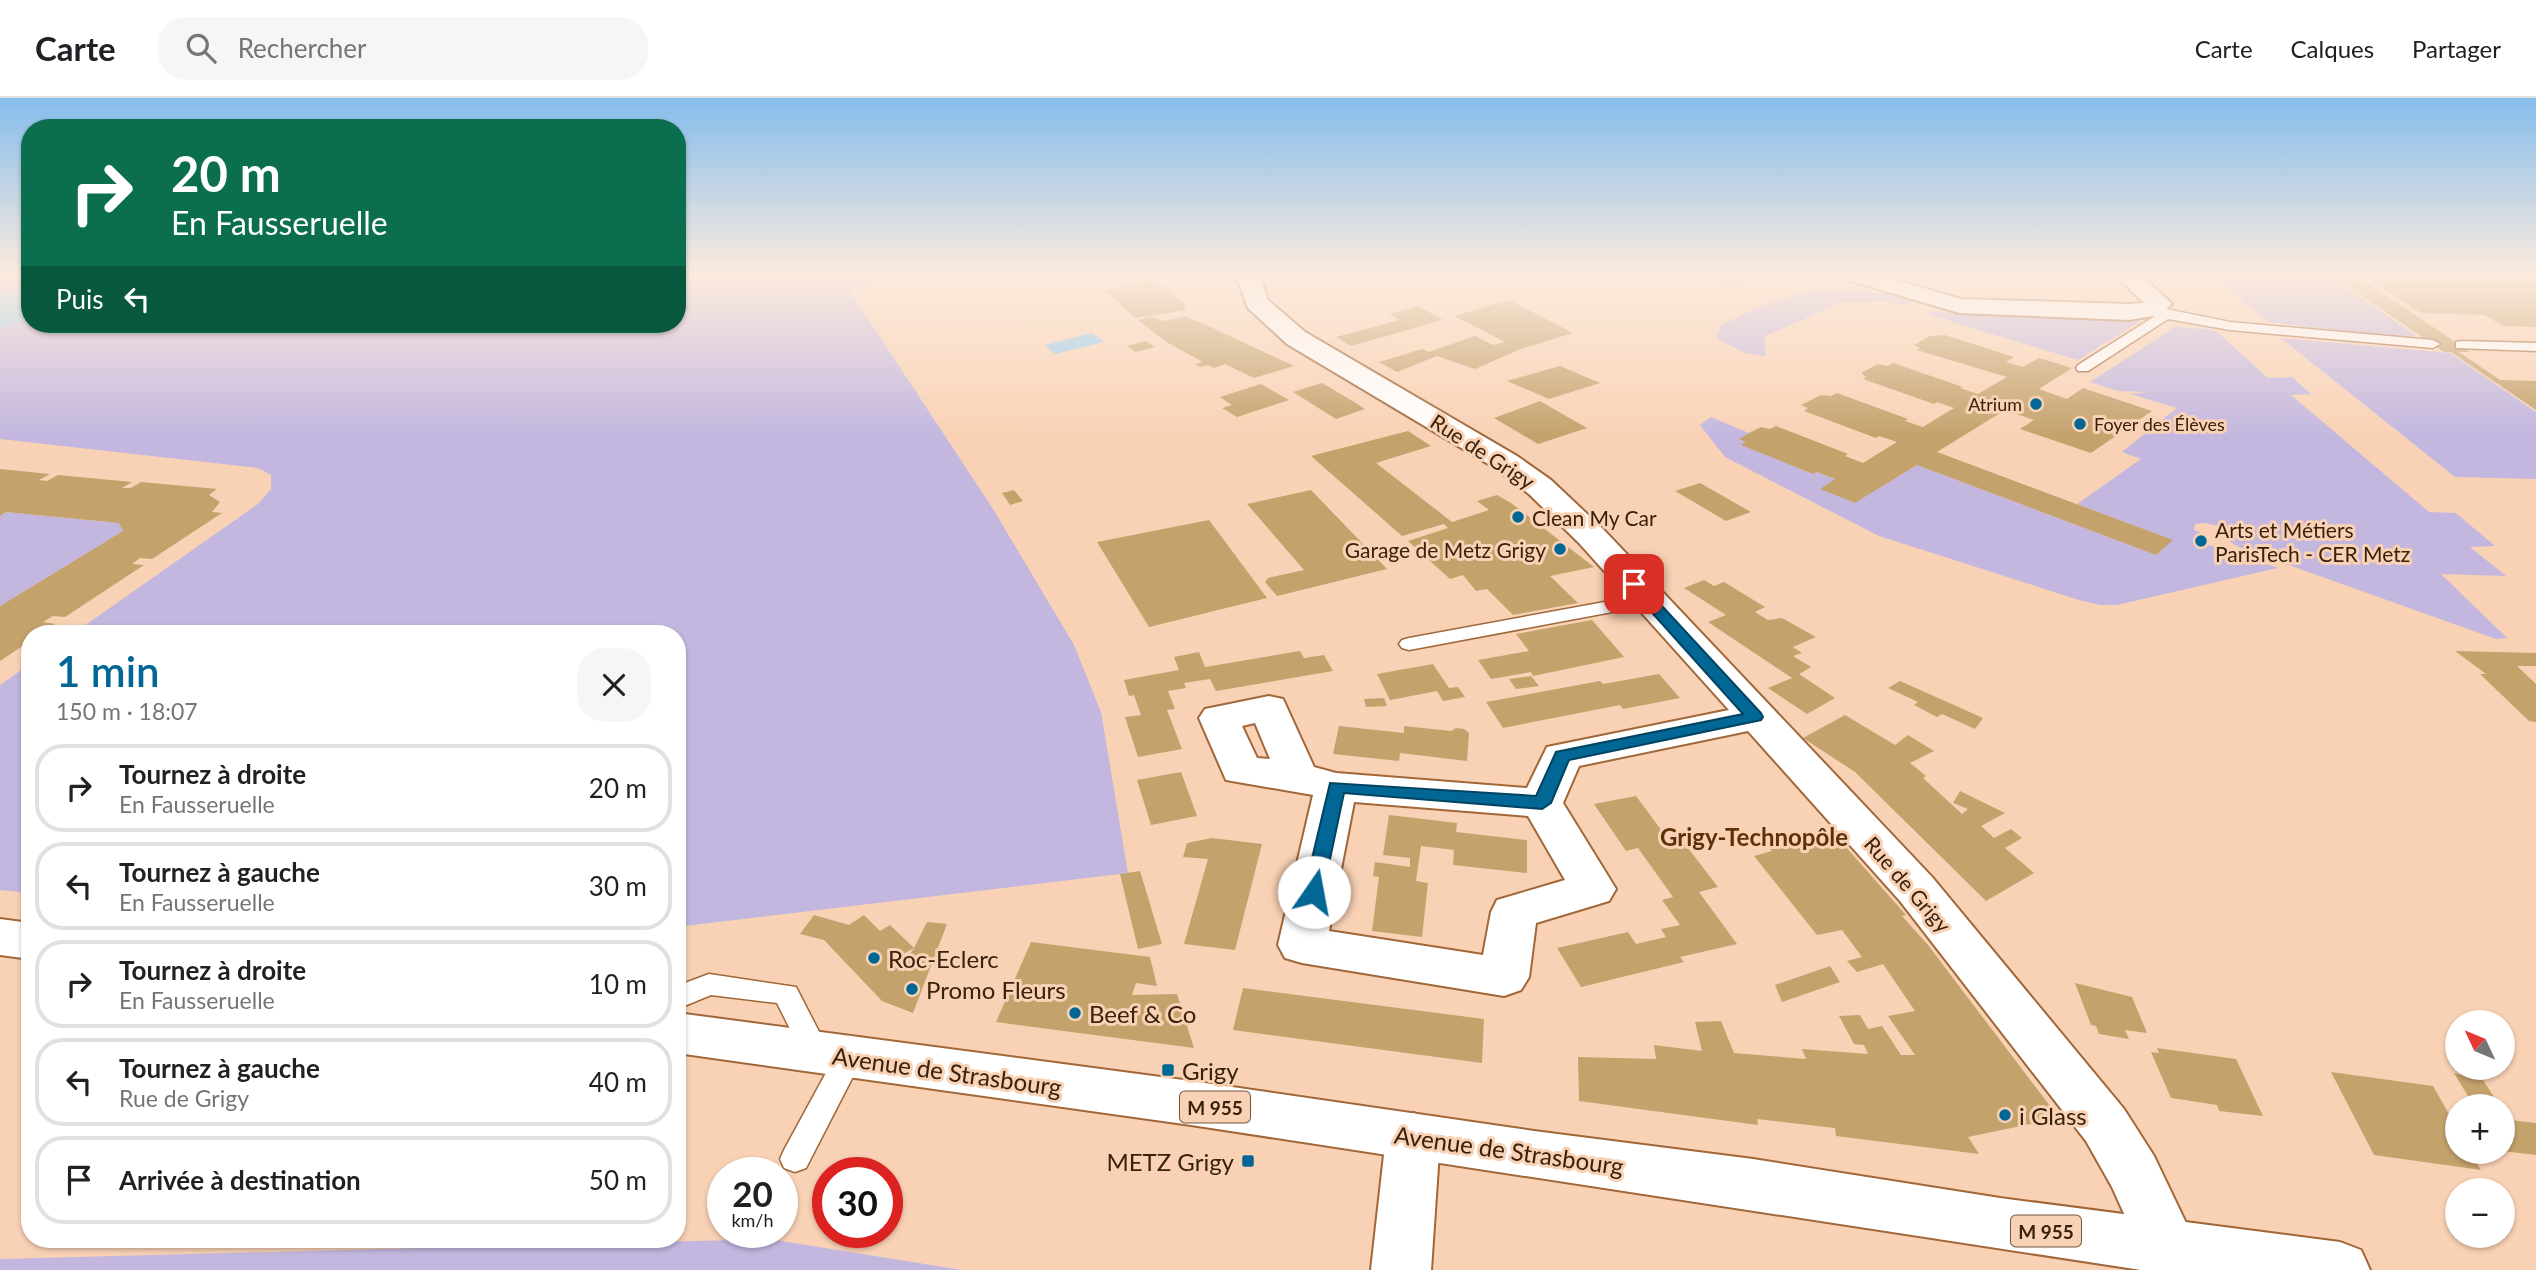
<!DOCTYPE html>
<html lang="fr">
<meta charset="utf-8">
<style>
body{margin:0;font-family:Lato,sans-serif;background:#f6f6f6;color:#202124;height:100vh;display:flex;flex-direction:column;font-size:26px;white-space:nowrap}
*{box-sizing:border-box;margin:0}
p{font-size:23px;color:#757577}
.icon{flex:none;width:38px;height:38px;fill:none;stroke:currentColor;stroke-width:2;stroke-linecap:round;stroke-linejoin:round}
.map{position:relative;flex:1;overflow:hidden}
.side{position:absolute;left:21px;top:527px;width:665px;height:623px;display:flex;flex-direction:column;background:#fff;border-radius:28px;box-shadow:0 2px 5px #0004}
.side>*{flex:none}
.banner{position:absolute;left:21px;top:21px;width:665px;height:214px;border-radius:28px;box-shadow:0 2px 5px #0004;background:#0b6e4f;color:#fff;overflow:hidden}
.needle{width:46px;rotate:314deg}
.controls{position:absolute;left:2445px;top:912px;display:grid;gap:14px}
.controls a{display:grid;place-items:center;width:70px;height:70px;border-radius:50%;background:#fff;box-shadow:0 2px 5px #0004;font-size:35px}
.speed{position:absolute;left:707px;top:1059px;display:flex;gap:14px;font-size:35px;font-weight:700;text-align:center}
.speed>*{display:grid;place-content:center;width:91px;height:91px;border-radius:50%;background:#fff;box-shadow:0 2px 5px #0004;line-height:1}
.speed small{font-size:18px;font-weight:400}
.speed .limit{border:10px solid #d22;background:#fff;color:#111}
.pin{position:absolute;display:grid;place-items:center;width:60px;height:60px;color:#fff;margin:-30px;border-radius:14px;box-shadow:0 4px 10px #0006}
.me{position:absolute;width:77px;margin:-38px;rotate:12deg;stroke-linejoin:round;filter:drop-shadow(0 0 5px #0008)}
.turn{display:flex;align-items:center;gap:24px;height:147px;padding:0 35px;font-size:32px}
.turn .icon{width:91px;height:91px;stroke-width:2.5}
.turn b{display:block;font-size:49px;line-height:60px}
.then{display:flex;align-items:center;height:66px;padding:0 35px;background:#0003;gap:14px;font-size:26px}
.round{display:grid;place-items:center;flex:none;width:74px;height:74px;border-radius:28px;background:#f6f6f6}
.overview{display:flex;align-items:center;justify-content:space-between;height:119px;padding:0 35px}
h1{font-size:42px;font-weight:600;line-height:52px;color:#026795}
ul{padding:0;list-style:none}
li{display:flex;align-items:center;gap:21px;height:88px;margin:0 14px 10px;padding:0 21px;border:4px solid #e0e0e0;border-radius:28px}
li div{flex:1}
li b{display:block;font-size:26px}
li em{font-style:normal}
header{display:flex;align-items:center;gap:42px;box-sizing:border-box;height:98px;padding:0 35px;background:#fff;border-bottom:2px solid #e0e0e0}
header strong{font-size:33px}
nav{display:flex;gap:38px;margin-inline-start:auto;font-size:24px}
.search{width:490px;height:63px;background:#f6f6f6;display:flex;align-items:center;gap:18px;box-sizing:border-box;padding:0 24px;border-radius:28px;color:#757577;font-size:26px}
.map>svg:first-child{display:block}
.green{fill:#c3b7e0}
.water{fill:#90cbf2}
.building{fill:#c4a26c}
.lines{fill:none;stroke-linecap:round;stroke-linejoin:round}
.lane-casing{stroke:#a16738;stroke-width:3}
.street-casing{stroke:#a16738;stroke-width:4}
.primary-casing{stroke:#a16738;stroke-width:4}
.lane{fill:#fff;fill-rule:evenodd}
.street{fill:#fff;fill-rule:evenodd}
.primary{fill:#fff;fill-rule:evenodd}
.route{fill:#026795;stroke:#014361;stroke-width:2}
.poi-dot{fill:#026795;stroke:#f9d2b5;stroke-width:2.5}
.labels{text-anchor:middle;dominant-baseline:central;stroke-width:6;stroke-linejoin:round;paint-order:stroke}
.far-poi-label{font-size:18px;fill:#39210c;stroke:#f9d2b5;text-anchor:end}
.shield{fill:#f9d2b5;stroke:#73563f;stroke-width:2}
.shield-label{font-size:19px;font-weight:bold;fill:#39210c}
.street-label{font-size:21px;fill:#39210c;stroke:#f9d2b5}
.poi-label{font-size:21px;fill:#39210c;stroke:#f9d2b5;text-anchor:start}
.quarter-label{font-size:24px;font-weight:bold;fill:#5c320b;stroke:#f9d2b5}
.near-poi-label{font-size:24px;fill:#39210c;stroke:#f9d2b5;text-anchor:start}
.near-street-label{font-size:24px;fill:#39210c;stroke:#f9d2b5}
</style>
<header>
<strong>Carte</strong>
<div class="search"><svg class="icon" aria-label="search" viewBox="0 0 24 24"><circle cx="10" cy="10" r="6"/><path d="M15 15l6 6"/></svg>Rechercher</div>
<nav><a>Carte</a><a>Calques</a><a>Partager</a></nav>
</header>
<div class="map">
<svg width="2536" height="1172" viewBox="0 0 2536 1172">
<rect width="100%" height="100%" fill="#f9d2b5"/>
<!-- green -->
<path class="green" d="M 0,175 L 30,175 L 30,226 L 677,226 L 677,175 L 924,175 L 849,192 L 993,411 L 1074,547 L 1101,614 L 1128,775 L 677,829 L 677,536 L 74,535 L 258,406 L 271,391 L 271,377 L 258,370 L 0,341 Z
M 2208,175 L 2326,175 L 2416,238 L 2378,237 L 2269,224 Z
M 1822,191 L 1896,196 L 1913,204 L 1908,207 L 1881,203 L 1840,205 L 1765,238 L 1765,258 L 1745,255 L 1717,241 L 1721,227 C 1755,211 1784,197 1822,191 Z
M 1931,213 L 2141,223 L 2078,262 L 1929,217 Z
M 2175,229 L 2215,232 L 2268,280 L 2292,279 L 2311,296 L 2291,297 L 2429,414 L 2456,415 L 2495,448 L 2470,449 L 2506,478 L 2441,476 L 2507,540 L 2496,541 L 2241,450 L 2230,444 L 2229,438 L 2233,431 L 2204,425 L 2195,426 L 2194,432 L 2201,435 L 2197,443 L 2278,470 L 2117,507 L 2100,507 L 2079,502 L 1879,438 L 1725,359 L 1700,327 L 1711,319 L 1749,335 L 1740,341 L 1745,344 L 1742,347 L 1813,376 L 1817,374 L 1835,381 L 1821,391 L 1855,405 L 1917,367 L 2156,457 L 2172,442 L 2077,406 L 2141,361 L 2122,354 L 2177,310 L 2130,296 L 2148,294 L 2118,293 L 2090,284 Z
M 2281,240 L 2450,255 L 2536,314 L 2536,381 L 2455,379 Z
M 6,414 L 119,425 L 123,433 L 0,508 L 0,418 Z
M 30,566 L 30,795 L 0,792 L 0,587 Z
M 769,1141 L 962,1172 L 0,1172 L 0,1161 Z"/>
<!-- water -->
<path class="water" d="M 30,191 L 30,222 L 0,229 L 0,194 Z
M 1092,235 L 1104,244 L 1055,256 L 1045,247 Z"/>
<!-- building -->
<path class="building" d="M 1042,175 L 1090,175 L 1090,176 L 1055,184 Z
M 1136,175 L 1179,175 L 1179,176 L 1160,180 L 1153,176 L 1142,178 Z
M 1702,175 L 1753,175 L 1760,176 L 1762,180 L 1752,180 L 1754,183 L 1740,183 L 1741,185 L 1718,185 L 1716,179 L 1705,179 Z
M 2329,175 L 2353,175 L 2470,254 L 2459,254 L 2500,282 L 2536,283 L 2536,312 L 2451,254 L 2444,254 Z
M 2360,175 L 2536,175 L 2536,229 L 2503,228 L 2485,217 L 2421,215 Z
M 1153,181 L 1185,205 L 1186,212 L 1135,220 L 1104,192 Z
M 1509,202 L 1573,235 L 1521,251 L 1475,271 L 1437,258 L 1397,274 L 1379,264 L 1422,251 L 1429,254 L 1475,238 L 1493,247 L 1505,244 L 1454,218 Z
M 1418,208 L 1443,222 L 1351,248 L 1336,239 L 1400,222 L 1389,216 Z
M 1185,218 L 1206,227 L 1294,268 L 1254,280 L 1225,266 L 1214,270 L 1208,267 L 1200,269 L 1195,266 L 1203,264 L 1168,245 L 1138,222 L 1152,219 L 1164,223 Z
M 1945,237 L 2014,259 L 2006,264 L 2023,269 L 2039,260 L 2072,270 L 2039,291 L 2067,301 L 2083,290 L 2152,313 L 2091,355 L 2020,331 L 2034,322 L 2005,312 L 1937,354 L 2173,442 L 2156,457 L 1917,367 L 1855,405 L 1820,391 L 1835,381 L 1817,374 L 1813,376 L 1741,347 L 1745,344 L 1739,341 L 1749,335 L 1761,329 L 1770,331 L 1776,328 L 1848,356 L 1845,358 L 1863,365 L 1897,344 L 1879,338 L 1876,340 L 1804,313 L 1808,310 L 1801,307 L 1821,297 L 1831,298 L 1837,295 L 1908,321 L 1905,323 L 1923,329 L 1954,310 L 1937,304 L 1934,306 L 1863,281 L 1866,279 L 1861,275 L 1878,266 L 1888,268 L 1893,265 L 1963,289 L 1960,290 L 1978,296 L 2007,279 L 1917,252 L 1920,250 L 1914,247 L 1930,238 Z
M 1146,243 L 1155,249 L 1136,254 L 1127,248 Z
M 1560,268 L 1600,285 L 1549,301 L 1507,283 Z
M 1322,285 L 1356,305 L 1365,311 L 1336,321 L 1293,294 Z
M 1261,286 L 1289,302 L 1237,319 L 1222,310 L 1232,307 L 1220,299 Z
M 1540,303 L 1552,310 L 1587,330 L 1538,346 L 1494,320 Z
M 1408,333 L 1431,348 L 1376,365 L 1452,424 L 1489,412 L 1477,403 L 1497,397 L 1511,405 L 1594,469 L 1550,478 L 1578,505 L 1513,517 L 1487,491 L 1476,493 L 1463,477 L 1450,481 L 1408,443 L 1448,430 L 1444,426 L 1402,438 L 1311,358 Z
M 0,371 L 50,376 L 39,382 L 47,383 L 58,377 L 132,384 L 122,390 L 131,390 L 141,384 L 217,391 L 209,397 L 220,404 L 212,414 L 222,415 L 152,461 L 140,460 L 132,466 L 144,467 L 65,519 L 53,518 L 43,524 L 55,526 L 41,536 L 30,536 L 30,543 L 0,563 L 0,508 L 123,433 L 119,425 L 6,414 L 0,418 Z
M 1700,385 L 1751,414 L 1726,423 L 1675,393 Z
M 1014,392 L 1023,403 L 1010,407 L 1002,395 Z
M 1311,392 L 1387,471 L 1277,498 L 1265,484 L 1268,480 L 1304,472 L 1247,406 Z
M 1209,422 L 1267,500 L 1149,529 L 1097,444 Z
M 1704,482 L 1714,488 L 1724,484 L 1765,509 L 1755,514 L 1768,522 L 1782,520 L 1816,539 L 1793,549 L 1802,555 L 1793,558 L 1811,569 L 1799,576 L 1835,600 L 1807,616 L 1768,590 L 1792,580 L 1708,524 L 1726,517 L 1684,490 Z
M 1592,522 L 1624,559 L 1533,578 L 1531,574 L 1491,581 L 1478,562 L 1529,553 L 1516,536 Z
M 1300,553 L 1304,560 L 1324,557 L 1333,573 L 1216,593 L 1210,581 L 1184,585 L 1186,590 L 1168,593 L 1175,611 L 1167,612 L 1182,651 L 1138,659 L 1125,619 L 1141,617 L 1134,597 L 1129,598 L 1124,582 L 1179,572 L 1174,559 L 1199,554 L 1205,569 Z
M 2455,553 L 2536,555 L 2536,568 L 2517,568 L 2536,586 L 2536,624 L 2529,623 L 2480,576 L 2486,576 Z
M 1433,566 L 1449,590 L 1458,589 L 1465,599 L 1443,603 L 1437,593 L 1390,602 L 1377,576 Z
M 1659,576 L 1680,600 L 1623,611 L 1620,607 L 1503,630 L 1486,604 L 1600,583 L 1603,586 Z
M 1531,578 L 1539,588 L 1516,591 L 1509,581 Z
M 1900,583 L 1954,607 L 1983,620 L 1975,631 L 1942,616 L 1937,619 L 1914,607 L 1918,604 L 1888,590 Z
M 1384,600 L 1387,608 L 1366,609 L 1364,601 Z
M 1845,617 L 1895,647 L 1908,637 L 1934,653 L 1910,665 L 1926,678 L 1923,680 L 1962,716 L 1968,711 L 1953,705 L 1960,693 L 2005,715 L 1981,728 L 1994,740 L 2011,731 L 2022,740 L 2005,750 L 2034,775 L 1986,803 L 1855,674 L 1803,640 Z
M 1339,628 L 1404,635 L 1404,628 L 1451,633 L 1456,630 L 1464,631 L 1469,635 L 1467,663 L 1400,655 L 1399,663 L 1333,656 Z
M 1181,674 L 1197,718 L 1151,727 L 1137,682 Z
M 1636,698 L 1670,744 L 1681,741 L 1718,789 L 1699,794 L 1737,846 L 1680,859 L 1684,864 L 1581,889 L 1557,850 L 1628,834 L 1636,846 L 1666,839 L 1661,831 L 1680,827 L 1662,802 L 1673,799 L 1638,750 L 1626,753 L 1594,706 Z
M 1389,717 L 1457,725 L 1456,734 L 1527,742 L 1527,775 L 1453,767 L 1454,752 L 1421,748 L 1416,783 L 1428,785 L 1422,839 L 1372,833 L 1379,779 L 1373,778 L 1375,764 L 1410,769 L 1410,760 L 1383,757 Z
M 1212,740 L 1262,746 L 1235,852 L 1184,846 L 1208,761 L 1183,759 L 1187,745 Z
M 1838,740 L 1906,817 L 1902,818 L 1928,847 L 2059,1020 L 1968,1039 L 1979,1056 L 1836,1038 L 1835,1030 L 1757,1021 L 1758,1027 L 1579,1003 L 1578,959 L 1656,961 L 1654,947 L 1702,953 L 1695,924 L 1721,923 L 1734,955 L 1806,961 L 1802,951 L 1868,956 L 1864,947 L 1854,946 L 1839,918 L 1860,917 L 1868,931 L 1882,928 L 1901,957 L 1915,957 L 1888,918 L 1915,913 L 1883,866 L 1857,874 L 1847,863 L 1862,859 L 1842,832 L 1817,837 L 1754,758 L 1772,753 L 1766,747 L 1795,741 L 1801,747 Z
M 1140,773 L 1162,846 L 1138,851 L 1120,776 Z
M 814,817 L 849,827 L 864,817 L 880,833 L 890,827 L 914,850 L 903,856 L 907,860 L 914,850 L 927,824 L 947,826 L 913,915 L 882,903 L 824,842 L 800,836 Z
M 1031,844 L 1150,859 L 1157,888 L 1136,885 L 1132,897 L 1177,896 L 1194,950 L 996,924 Z
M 1830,868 L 1840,884 L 1782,904 L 1775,887 Z
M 2075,885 L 2132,899 L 2147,935 L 2125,932 L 2129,941 L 2099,936 L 2096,928 L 2091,927 Z
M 1243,890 L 1484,921 L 1482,965 L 1233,932 Z
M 2157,950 L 2236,961 L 2263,1018 L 2219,1013 L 2217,1007 L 2171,1000 L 2151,954 L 2159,955 Z
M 2331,974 L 2433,988 L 2457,1030 L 2457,1054 L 2470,1054 L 2481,1072 L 2374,1057 Z
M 2454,975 L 2483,982 L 2500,1008 L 2474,1008 Z
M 2502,1011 L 2510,1022 L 2536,1025 L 2536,1057 L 2502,1053 Z
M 782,1091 L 797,1093 L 788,1112 L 782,1111 Z"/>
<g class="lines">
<!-- lane casing -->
<g class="lane-casing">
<path id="lane" d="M 2151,208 L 2230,224 L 2433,242 L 2440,246 L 2433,250 L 2230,232 L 2168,221 L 2088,273 L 2078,273 L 2076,270 L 2078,267 L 2155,218 L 2144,212 Z
M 2461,243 L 2536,245 L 2536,253 L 2456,250 L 2456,244 Z
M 1648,496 L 1658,502 L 1655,506 L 1409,552 L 1402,550 L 1399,546 L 1402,542 L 1409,540 Z
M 709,876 L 796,889 L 830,955 L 826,963 L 816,966 L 806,963 L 777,905 L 711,897 L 677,911 L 677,888 Z
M 849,947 L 859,951 L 863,959 L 806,1070 L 795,1074 L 784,1070 L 780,1061 L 784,1052 L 839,951 Z"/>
</g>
<!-- street casing -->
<g class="street-casing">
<path id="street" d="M 1235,175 L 1259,175 L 1268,202 L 1305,234 L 1517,358 L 1551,382 L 1603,431 L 1932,779 L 2124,1011 L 2154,1058 L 2198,1150 L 2190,1169 C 2178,1172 2160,1172 2148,1169 L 2112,1089 L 2086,1043 L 1900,803 L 1748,633 L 1579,668 L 1563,705 L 1616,791 L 1609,803 L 1536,825 L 1529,879 L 1521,892 L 1504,898 L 1302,865 L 1285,860 L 1278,847 L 1313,697 L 1226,682 L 1199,620 L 1205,611 L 1269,598 L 1283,601 L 1314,669 L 1336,675 L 1527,690 L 1547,649 L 1729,612 L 1579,445 L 1529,396 L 1495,370 L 1287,246 L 1248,210 ZM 1255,625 L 1270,661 L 1257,660 L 1242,628 ZM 1354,704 L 1528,718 L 1565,782 L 1497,802 L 1491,814 L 1483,857 L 1329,833 Z
M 1837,175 L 1873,175 L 1961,201 L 2129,206 L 2144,205 L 2113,175 L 2139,175 L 2172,206 L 2160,217 L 2129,222 L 1959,215 L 1841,180 Z
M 1413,1015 L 1432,1022 L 1440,1039 L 1431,1172 L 1371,1172 L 1386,1039 L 1394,1022 Z"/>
</g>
<!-- primary casing -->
<g class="primary-casing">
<path id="primary" d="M 0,821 L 30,825 L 30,861 L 0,857 Z
M 677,915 L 1191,983 L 1534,1033 L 1753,1061 L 2000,1100 L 2340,1144 L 2361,1152 L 2370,1172 L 2141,1172 L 1191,1027 L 677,955 Z"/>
</g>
<!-- lane -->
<use href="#lane" class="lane"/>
<!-- street -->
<use href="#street" class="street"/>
<!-- primary -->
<use href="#primary" class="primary"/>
</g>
<!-- sky -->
<linearGradient id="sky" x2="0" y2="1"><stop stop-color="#85bdec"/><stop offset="0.52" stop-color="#fcebde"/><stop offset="1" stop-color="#fcebde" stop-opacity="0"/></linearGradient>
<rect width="2536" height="339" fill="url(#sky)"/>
<!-- route -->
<path class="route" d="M 1634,481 L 1639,483 L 1761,615 L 1763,619 L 1761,622 L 1569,662 L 1551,705 L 1542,711 L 1344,695 L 1323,794 L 1320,799 L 1307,799 L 1304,794 L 1330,685 L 1536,698 L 1556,654 L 1743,616 L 1629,489 L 1626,486 Z"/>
<!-- markers -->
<g class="poi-dot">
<circle cx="2036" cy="306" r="7"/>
<circle cx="2080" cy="326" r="7"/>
<circle cx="1518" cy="419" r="7"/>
<circle cx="2201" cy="443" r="7"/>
<circle cx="1560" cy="451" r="7"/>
<circle cx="874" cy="860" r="7"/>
<circle cx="912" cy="891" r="7"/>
<circle cx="1075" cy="915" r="7"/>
<rect x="1161" y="965" width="14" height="14" rx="3.5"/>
<circle cx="2005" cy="1017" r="7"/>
<rect x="1241" y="1056" width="14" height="14" rx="3.5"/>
</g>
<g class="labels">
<!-- far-poi labels -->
<g class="far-poi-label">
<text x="2022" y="306">Atrium</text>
<text x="2094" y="326" text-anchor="start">Foyer des Élèves</text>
</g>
<!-- shield labels -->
<g class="shield">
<rect x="1180" y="993.5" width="70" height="31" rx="5"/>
<rect x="2011" y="1117.5" width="70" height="31" rx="5"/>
</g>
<g class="shield-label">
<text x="1215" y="1009">M 955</text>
<text x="2046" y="1133">M 955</text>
</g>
<!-- street labels -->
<g class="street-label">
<text transform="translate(1483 353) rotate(33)">Rue de Grigy</text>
<text transform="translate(1908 786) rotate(49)">Rue de Grigy</text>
</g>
<!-- poi labels -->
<g class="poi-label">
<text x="1532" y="419">Clean My Car</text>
<text x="2215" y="431">Arts et Métiers<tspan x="2215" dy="24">ParisTech - CER Metz</tspan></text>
<text x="1546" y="451" text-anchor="end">Garage de Metz Grigy</text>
</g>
<!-- quarter labels -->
<g class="quarter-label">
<text x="1754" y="738">Grigy-Technopôle</text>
</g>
<!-- near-poi labels -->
<g class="near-poi-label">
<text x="888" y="860">Roc-Eclerc</text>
<text x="926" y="891">Promo Fleurs</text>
<text x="1089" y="915">Beef &amp; Co</text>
<text x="1182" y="972">Grigy</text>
<text x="2019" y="1017">i Glass</text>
<text x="1234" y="1063" text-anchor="end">METZ Grigy</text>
</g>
<!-- near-street labels -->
<g class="near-street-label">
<text transform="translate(947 973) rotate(8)">Avenue de Strasbourg</text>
<text transform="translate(1509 1052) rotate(8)">Avenue de Strasbourg</text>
</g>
</g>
</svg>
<div class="controls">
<a><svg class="needle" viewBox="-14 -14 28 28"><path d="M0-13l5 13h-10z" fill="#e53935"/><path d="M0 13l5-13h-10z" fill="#757577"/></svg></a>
<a>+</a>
<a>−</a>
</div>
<div class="speed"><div>20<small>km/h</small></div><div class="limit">30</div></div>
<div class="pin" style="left:1634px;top:486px;background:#d93025"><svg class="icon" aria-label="arrive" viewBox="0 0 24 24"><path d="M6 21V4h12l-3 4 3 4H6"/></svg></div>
<svg class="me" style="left:1314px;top:794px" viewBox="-20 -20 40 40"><circle r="19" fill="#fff"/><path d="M0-13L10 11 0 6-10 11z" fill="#026795"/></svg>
<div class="banner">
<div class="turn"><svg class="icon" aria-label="right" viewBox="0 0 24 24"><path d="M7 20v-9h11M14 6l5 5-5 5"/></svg><div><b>20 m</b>En Fausseruelle</div></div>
<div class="then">Puis<svg class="icon" aria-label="left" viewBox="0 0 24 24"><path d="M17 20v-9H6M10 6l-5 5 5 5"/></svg></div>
</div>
<section class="side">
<div class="overview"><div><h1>1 min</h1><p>150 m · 18:07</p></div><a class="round"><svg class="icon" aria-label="close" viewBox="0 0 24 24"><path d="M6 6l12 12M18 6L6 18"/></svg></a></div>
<ul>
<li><svg class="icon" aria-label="right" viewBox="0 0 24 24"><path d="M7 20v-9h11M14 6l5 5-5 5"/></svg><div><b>Tournez à droite</b><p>En Fausseruelle</p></div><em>20 m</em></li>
<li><svg class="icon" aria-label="left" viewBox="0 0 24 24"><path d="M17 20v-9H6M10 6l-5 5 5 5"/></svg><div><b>Tournez à gauche</b><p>En Fausseruelle</p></div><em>30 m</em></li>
<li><svg class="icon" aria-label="right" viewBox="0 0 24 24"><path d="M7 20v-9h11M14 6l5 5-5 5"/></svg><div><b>Tournez à droite</b><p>En Fausseruelle</p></div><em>10 m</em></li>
<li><svg class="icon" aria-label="left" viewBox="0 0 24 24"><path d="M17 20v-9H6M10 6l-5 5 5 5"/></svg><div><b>Tournez à gauche</b><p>Rue de Grigy</p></div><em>40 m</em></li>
<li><svg class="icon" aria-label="arrive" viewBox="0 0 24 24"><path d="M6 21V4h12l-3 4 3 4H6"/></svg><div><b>Arrivée à destination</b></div><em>50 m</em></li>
</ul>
</section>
</div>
